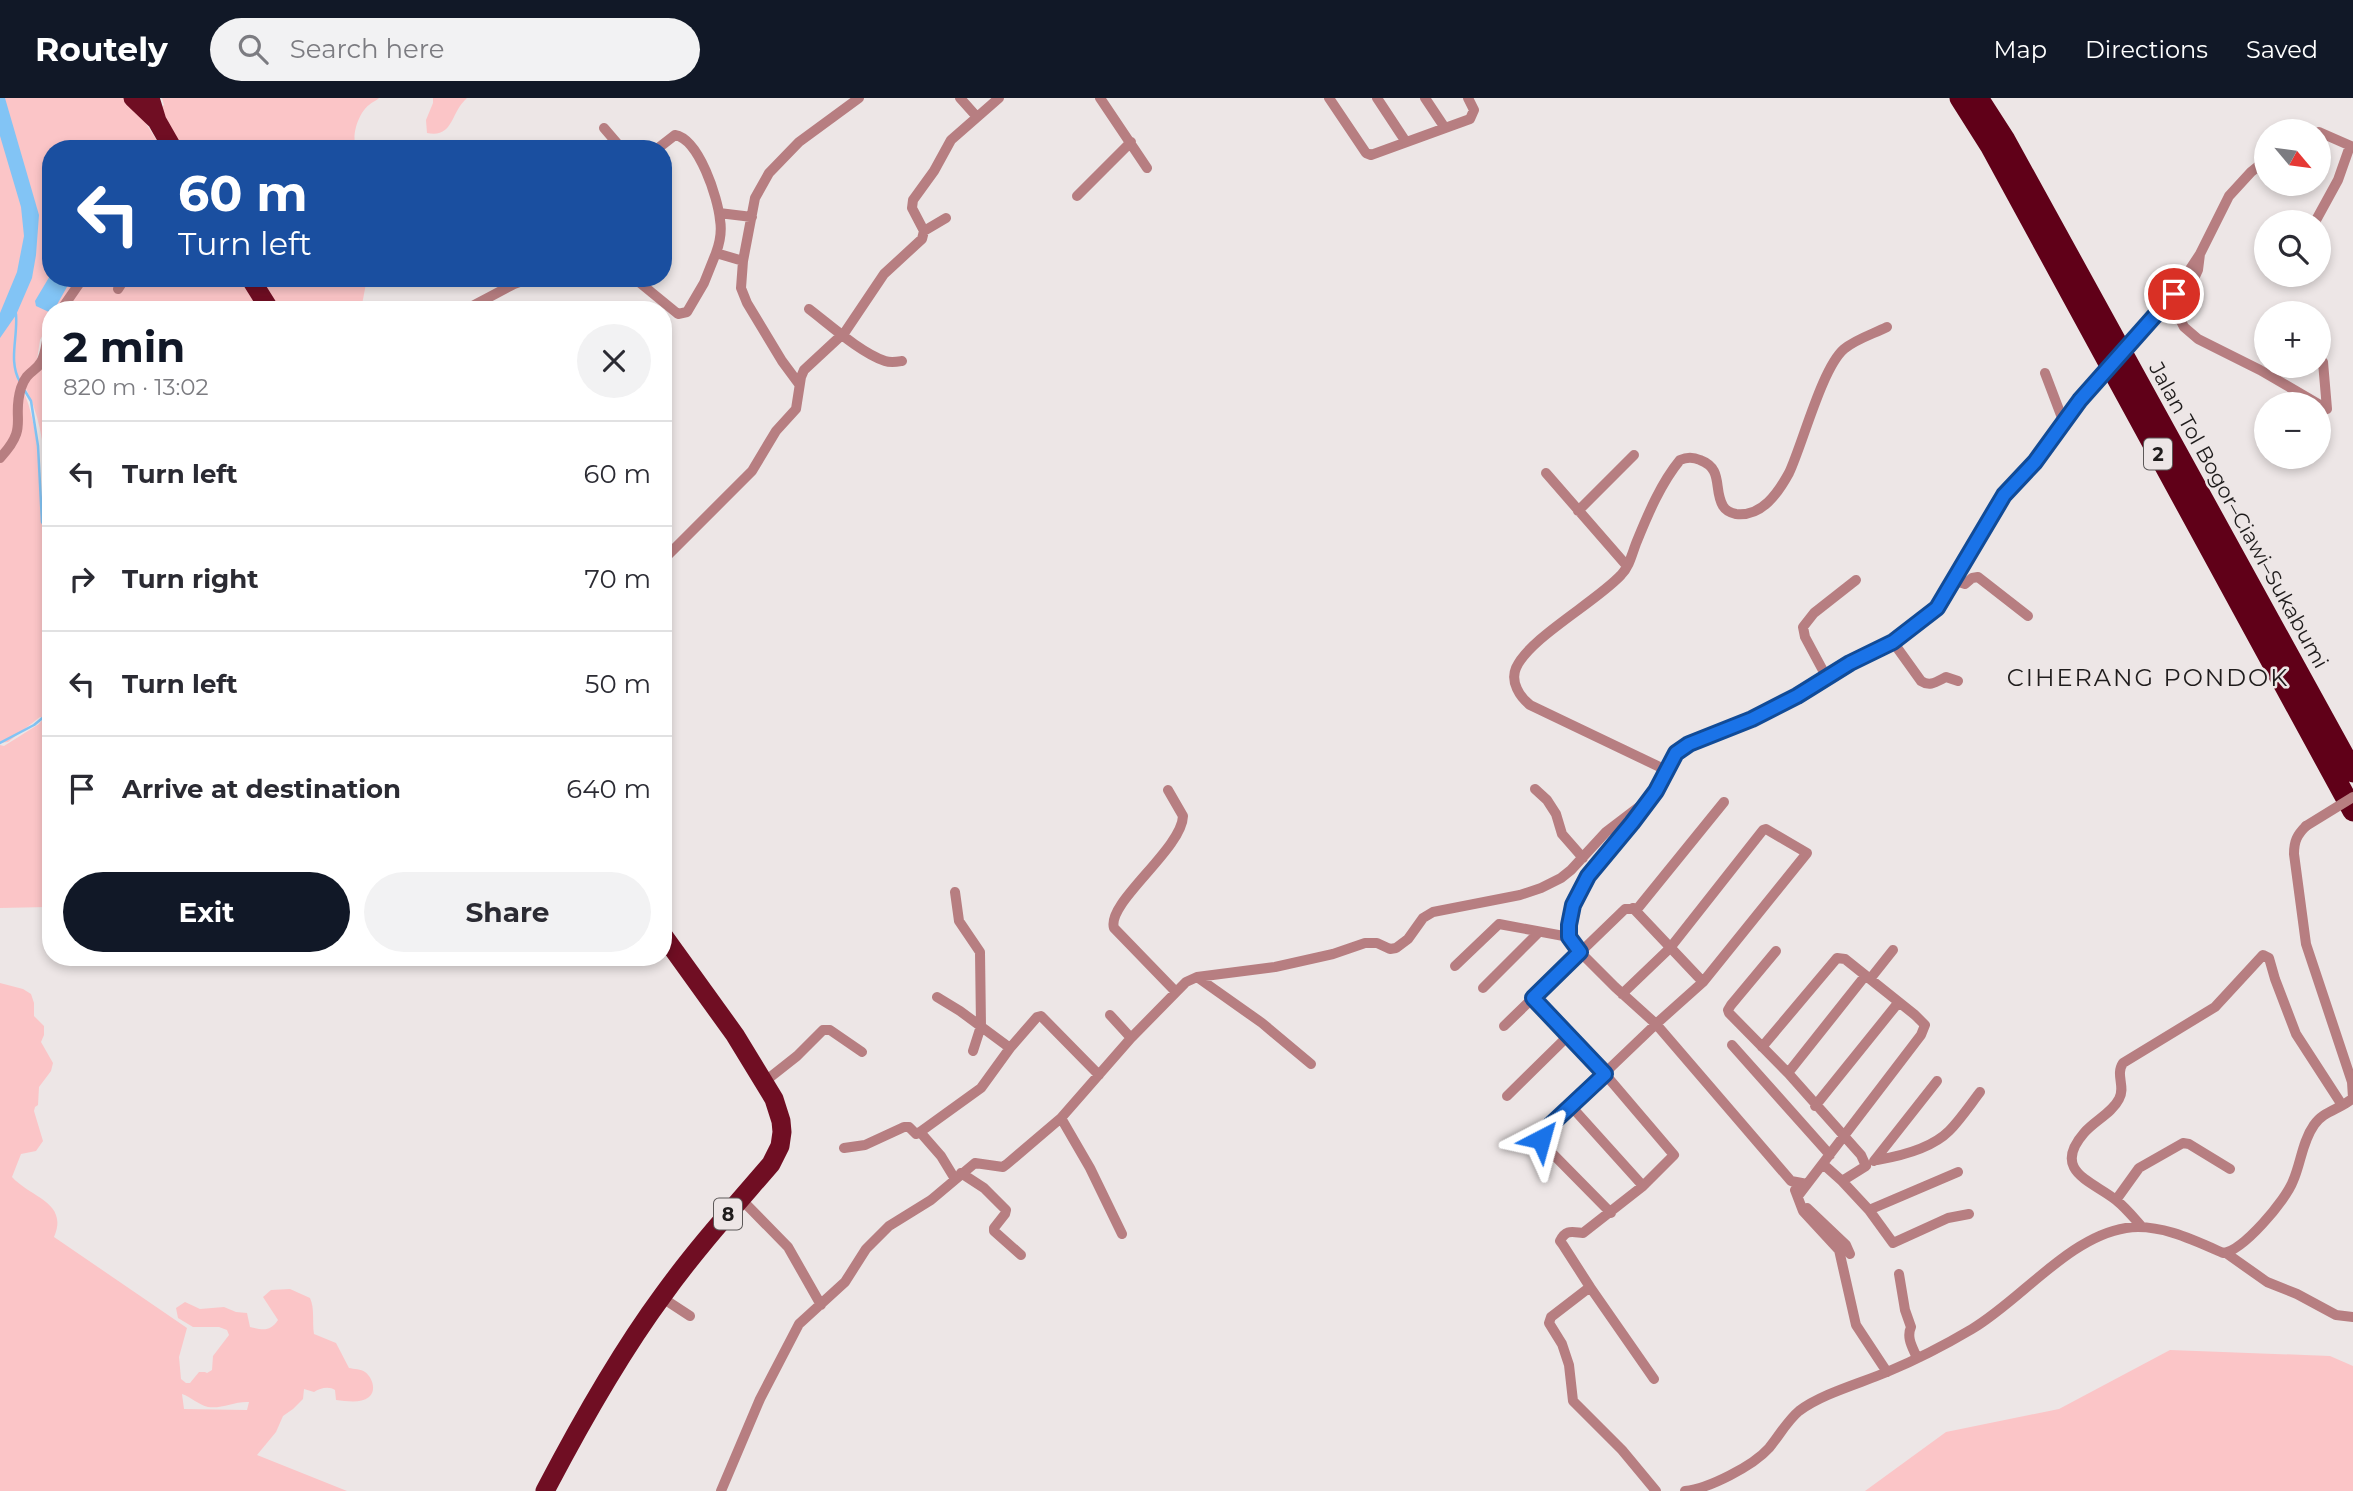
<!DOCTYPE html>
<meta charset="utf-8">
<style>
body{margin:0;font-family:Montserrat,sans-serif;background:#f2f2f3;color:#2b2b33;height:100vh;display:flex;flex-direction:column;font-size:26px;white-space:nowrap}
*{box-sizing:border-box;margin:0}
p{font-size:23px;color:#7c7c81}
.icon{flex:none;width:38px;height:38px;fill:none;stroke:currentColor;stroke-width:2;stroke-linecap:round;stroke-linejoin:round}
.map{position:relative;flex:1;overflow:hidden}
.details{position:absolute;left:42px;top:203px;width:630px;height:665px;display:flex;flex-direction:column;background:#fff;border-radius:28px;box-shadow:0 4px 10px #0003}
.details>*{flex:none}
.guide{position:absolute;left:42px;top:42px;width:630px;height:147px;border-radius:28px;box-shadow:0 4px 10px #0003;background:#1a4fa0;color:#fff;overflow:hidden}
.needle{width:46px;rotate:119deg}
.buttons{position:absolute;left:2254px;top:21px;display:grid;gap:14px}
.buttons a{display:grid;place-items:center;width:77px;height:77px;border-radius:50%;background:#fff;box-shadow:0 4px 10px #0003;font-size:35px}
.pin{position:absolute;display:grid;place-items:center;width:60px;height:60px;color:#fff;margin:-30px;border:4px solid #fff;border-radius:50%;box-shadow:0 2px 7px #0007}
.me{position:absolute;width:77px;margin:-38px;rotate:39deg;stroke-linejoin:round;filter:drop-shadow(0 0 5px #0008)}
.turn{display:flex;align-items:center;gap:24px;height:147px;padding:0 21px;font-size:32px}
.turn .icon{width:91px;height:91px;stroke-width:2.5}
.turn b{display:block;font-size:49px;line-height:60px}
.round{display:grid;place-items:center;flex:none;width:74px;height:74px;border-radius:37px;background:#f2f2f3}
.overview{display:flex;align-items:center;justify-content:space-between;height:119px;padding:0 21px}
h1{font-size:42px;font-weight:700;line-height:52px;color:#111827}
.action{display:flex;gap:14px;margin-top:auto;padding:14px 21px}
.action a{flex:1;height:80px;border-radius:42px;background:#111827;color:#fff;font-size:28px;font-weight:700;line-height:80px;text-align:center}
.action a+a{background:#f2f2f3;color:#2b2b33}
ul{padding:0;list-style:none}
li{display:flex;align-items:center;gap:21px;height:105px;padding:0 21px;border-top:2px solid #e1e1e2}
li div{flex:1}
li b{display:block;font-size:26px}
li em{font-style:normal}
header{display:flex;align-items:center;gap:42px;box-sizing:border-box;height:98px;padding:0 35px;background:#111827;color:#fff}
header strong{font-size:33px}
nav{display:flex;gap:38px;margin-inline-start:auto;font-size:24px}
.search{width:490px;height:63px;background:#f2f2f3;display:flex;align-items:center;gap:18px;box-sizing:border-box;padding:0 24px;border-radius:38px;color:#7c7c81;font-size:26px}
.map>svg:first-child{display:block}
.green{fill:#fbc5c7;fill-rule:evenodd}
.water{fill:#82c4f5}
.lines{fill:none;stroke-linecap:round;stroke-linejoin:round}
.stream{stroke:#82c4f5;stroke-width:2.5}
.minor{stroke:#b77e81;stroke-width:10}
.trunk{stroke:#700e23;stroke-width:19}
.motorway{stroke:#600018;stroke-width:21}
.minor-bridge{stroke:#b77e81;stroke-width:10}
.route-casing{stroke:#114b97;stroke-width:18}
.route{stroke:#1a73e8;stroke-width:12}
.labels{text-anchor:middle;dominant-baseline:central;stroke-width:5;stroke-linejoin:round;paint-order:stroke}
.shield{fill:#ede6e6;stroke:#5d5959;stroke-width:2}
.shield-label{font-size:19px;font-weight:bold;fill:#1f1c1c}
.street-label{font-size:21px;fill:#1f1c1c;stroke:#ede6e6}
.quarter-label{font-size:24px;letter-spacing:2px;fill:#1f1c1c;stroke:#ede6e6}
</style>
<header>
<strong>Routely</strong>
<div class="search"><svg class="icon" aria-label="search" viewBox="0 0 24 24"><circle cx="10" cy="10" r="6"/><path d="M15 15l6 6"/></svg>Search here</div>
<nav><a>Map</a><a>Directions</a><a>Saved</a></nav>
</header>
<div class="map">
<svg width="2353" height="1393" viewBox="0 0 2353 1393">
<rect width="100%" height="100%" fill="#ede6e6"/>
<!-- green -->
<path class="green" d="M 0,0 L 130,0 L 162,51 L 51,51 L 51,180 L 82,180 L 57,212 L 51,212 L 51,222 L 40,242 L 37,262 L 26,275 L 14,341 L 0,358 Z
M 162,0 L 379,0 C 376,3 372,4 369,7 C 359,14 350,39 357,51 L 177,51 L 155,15 L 164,7 Z
M 433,0 L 467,0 C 450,15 454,40 427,35 L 426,22 L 433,5 Z
M 86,180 L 239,180 L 259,212 L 62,212 Z
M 255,180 L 367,180 L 361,212 L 310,212 L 304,208 L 305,212 L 275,212 Z
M 51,232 L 51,811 L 48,809 L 0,810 L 0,647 L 4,648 L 39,626 L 43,621 L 40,619 L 8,644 L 0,645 L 0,365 L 11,354 L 21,298 L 24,295 C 34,315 43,375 40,397 L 44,399 C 47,362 42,319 24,287 L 33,275 Z
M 0,885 L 23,891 L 31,896 L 34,905 L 34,918 L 44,928 L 44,937 L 41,944 L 53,965 L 51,973 L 39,989 L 38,1007 L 35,1009 L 34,1013 L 43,1043 L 36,1053 L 21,1056 L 12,1079 C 31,1100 69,1104 54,1139 L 187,1230 L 179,1259 L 181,1281 L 186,1285 L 190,1285 L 199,1274 L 205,1274 L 207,1275 L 212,1272 L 213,1258 L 229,1237 L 227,1232 L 219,1229 L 193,1229 L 178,1220 L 176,1210 L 185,1204 L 200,1211 L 224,1209 L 236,1214 L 247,1215 L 250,1229 C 263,1232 270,1234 278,1222 L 263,1199 L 271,1192 L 290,1191 L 310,1200 C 315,1211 312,1224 314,1236 L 336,1245 L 349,1270 C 354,1271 361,1271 365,1274 C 372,1279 377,1292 369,1299 C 360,1306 347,1303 336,1302 L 335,1292 C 329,1288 320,1290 314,1294 L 304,1291 L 303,1301 L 293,1311 L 283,1318 L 276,1334 L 257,1357 L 347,1393 L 0,1393 ZM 182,1296 C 191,1299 199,1307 208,1309 C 222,1311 235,1303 249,1304 L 247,1312 L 184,1311 Z
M 2170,1252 L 2330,1258 L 2353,1268 L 2353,1393 L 1865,1393 L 1946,1334 L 2059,1311 Z"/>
<!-- water -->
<path class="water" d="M 0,0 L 5,0 L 39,117 L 36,157 L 32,180 L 16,217 L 0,240 L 0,215 L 17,174 L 24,138 L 21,109 L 0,38 Z
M 51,176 L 51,180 L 72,180 L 54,212 L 51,212 L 51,215 L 36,208 L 35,203 Z"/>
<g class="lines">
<!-- stream -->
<path class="stream" d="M 16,216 C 18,240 8,263 20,284
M 25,293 L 31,303 L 38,348 L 42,424 L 51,438
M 0,645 L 34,627 L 51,613"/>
<!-- minor -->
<path class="minor" d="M 960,0 L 977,19
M 1100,0 L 1147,70
M 1329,0 L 1366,55 L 1371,57 L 1470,21 L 1474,12 L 1468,0
M 1377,0 L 1406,44
M 1425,0 L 1445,30
M 604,30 L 622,51
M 2319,34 L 2353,49
M 657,51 L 675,37 C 699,41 718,100 720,122 C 722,133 720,144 716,155 L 743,163 L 741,190 L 747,205 L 782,263 L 799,286
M 1077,98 L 1131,44
M 719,115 L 752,119
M 2315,124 L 2338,82 L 2350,48
M 924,133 L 946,120
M 2200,156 L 2198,172 L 2179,213 L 2179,219 L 2184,229 L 2198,241 L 2260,272 L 2327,311
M 743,163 L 755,100 L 769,75 L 799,44 L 859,0
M 634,180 L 678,216 L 687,214 L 704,185 L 716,155
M 118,191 L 125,180
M 2167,206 L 2200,156 L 2229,98 L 2251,74 L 2266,62
M 809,211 C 830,227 861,255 885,263 C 891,265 896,264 902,263
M 61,212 L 83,180
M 465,212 L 514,186 L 531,180
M 2323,264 L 2327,311
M 2045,275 L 2064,325
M 0,360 C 30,328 11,322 21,290 C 27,272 35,275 41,264 C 47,254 46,239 51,228
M 1546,375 L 1627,468
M 1578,413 L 1634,357
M 663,462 L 752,373 L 776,333 L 796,311 L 801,279 L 804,272 L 845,234 L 884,176 L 922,141 L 924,133 L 912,110 L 913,102 L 934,73 L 951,42 L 999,0
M 1953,482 L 1965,486 L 1972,480 L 1978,479 L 2028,518
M 1893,544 L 1921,583 C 1930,589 1936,584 1946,579 L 1958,583
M 1827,580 L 1805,539 L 1803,529 L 1814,515 L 1856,482
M 1666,672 L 1530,607 C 1520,599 1510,584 1516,570 C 1529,540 1596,504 1621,477 C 1630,468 1632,455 1637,443 C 1648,416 1661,385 1680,362 C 1687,359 1693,359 1700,362 C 1724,371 1713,391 1723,408 C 1726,413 1731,415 1736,416 C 1762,419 1778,395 1789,375 C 1803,345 1822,270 1844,251 C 1856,241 1873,236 1887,229
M 1535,691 L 1547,702 L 1556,716 L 1562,736 L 1583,760
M 1168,692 L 1183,718 C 1182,751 1106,805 1114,830 L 1175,893
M 1642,711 C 1620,742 1549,806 1573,847 L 1615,889 L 1656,926 L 1791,1083 L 1807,1086
M 2306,728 C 2297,737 2294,743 2294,756 L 2306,846 L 2352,984 L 2353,1000
M 955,794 L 959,823 L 980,854 L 981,928 L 973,953
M 1633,810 L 1703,884
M 1776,853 L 1731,907 L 1728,912 L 1729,915 L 1788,975 L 1861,1057 L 1866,1068 L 1842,1083 L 1869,1112 L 1893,1145 L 1948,1120 L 1969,1116
M 1455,868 L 1499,826 L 1569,839
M 1197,879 L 1262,925 L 1311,966
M 1870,881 L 1893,852
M 1483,890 L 1539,834
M 937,899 L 960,913 L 1010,950
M 1533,900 L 1605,976 L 1674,1057 L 1643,1088 L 1583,1135 C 1572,1134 1566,1131 1560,1143 L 1563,1147 L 1590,1189 L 1551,1219 L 1549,1225 L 1562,1246 L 1569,1267 L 1573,1303 L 1622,1352 L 1656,1393
M 1110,917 L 1131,940
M 1504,928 L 1625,811 L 1638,810 L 1724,704
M 1732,947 L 1830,1057
M 1762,949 L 1837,860 L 1845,861 L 1915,917 L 1925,927 L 1921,937 L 1798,1098
M 1788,975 L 1865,878
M 764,984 L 797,958 L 823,932 L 830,932 L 862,954
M 1507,998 L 1569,937
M 1570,1007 L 1643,1088
M 1815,1008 L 1898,905
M 1061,1020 L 1090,1070 L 1122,1136
M 920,1034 L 941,1058 L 955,1081
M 844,1050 L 865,1047 L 904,1029 L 909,1029 L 916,1036 L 920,1034 L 981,990 L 1010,950 L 1037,919 L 1041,918 L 1099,977
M 1877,1062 C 1901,1058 1931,1051 1949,1033 C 1960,1022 1970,1007 1980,994
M 1874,1063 L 1937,983
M 1823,1066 L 1842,1083
M 961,1075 L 984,1090 L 1006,1112 L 1005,1116 L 994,1130 L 994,1133 L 1021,1157
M 1795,1092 L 1803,1113 L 1839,1152 L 1856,1227 L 1887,1274
M 741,1101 L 788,1149 L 821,1207
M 2116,1102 L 2139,1070 L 2183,1045 L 2189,1046 L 2230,1071
M 1807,1110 L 1846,1147 L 1850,1156
M 1869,1112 L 1958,1074
M 1611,1115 L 1543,1046 L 1541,1041 L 1542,1035 L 1656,926 L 1703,884 L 1807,755 L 1766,731 L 1763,732 L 1670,850 L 1622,896
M 2142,1129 C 2134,1120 2126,1110 2116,1102 C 2092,1083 2051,1073 2084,1035 C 2094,1023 2112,1015 2119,1001 C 2126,989 2115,977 2123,965 L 2215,909 L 2263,857 L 2269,860 L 2275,881 L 2296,936 L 2342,1007
M 2226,1155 L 2267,1184 L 2297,1196 L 2336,1217 L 2353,1219
M 1899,1176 L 1905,1212 L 1911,1229 C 1906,1240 1913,1250 1917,1260
M 1590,1189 L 1654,1281
M 661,1199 L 690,1218
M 721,1393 L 760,1301 L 799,1226 L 845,1184 L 866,1151 L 889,1128 L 931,1102 L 975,1065 L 1003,1069 L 1007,1066 L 1061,1020 L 1131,940 L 1186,884 L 1197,879 L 1275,869 L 1333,856 L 1365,845 L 1377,845 L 1390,851 L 1396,850 L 1408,841 L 1423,820 L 1433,814 L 1520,797 L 1541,790 L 1561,780 L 1571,772 L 1606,734 L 1648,702 L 1659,688 L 1672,660 L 1681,651 L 1752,621 L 1797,598 L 1850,565 L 1893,544 L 1933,514 L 1941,505 L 2005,397 L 2035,364 L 2080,302
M 1685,1393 C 1708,1391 1753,1368 1769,1350 C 1779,1338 1787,1323 1799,1313 C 1821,1296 1861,1285 1887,1274 C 1916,1262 1945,1247 1972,1231 C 2021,1202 2069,1139 2126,1130 C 2159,1125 2194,1142 2223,1155 C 2243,1153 2286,1102 2293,1083 C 2301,1065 2302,1044 2314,1027 C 2323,1013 2341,1011 2353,1000"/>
<!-- trunk -->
<path class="trunk" d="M 133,0 L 156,22
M 150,0 L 157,23 L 173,51
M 250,180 L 270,212
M 545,1393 C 580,1326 618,1258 663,1197 C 696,1151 734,1109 771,1066 L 780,1048 L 782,1034 L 781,1023 L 774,1001 L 735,937 L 663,837"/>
<!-- motorway -->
<path class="motorway" d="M 1960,0 L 1991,49 L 2353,713
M 1978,0 L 2005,42 L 2353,674"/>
<!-- minor-bridge -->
<path class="minor-bridge" d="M 2080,302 L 2167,206
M 2306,728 L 2353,699"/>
</g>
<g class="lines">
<!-- route casing -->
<g class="route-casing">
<path id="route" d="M 1541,1041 L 1542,1035 L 1605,976 L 1533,900 L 1580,854 L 1569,839 L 1569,827 L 1573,807 L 1588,778 L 1632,725 L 1656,693 L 1676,655 L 1689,646 L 1752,621 L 1797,598 L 1850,565 L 1893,544 L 1937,510 L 2004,397 L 2035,364 L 2080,302 L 2174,196"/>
</g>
<!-- route -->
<use href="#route" class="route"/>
</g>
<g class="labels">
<!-- shield labels -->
<g class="shield">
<rect x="2144" y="340.5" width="28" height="31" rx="5"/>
<rect x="714" y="1100.5" width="28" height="31" rx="5"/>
</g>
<g class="shield-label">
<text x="2158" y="356">2</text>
<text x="728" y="1116">8</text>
</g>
<!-- street labels -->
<g class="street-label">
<text transform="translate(2239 417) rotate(61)">Jalan Tol Bogor–Ciawi–Sukabumi</text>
</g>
<!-- quarter labels -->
<g class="quarter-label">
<text x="2148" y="579">CIHERANG PONDOK</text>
</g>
</g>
</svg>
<div class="buttons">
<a><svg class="needle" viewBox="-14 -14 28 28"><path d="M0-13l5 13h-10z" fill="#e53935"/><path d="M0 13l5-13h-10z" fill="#7c7c81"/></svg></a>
<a><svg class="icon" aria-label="search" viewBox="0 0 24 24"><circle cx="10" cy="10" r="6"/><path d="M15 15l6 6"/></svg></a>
<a>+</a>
<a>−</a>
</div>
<div class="pin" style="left:2174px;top:196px;background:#d93025"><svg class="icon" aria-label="arrive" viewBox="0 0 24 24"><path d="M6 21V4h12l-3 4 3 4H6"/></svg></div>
<svg class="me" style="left:1541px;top:1041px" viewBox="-20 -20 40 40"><path d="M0-17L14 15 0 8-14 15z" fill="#1a73e8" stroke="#fff" stroke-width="4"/></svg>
<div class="guide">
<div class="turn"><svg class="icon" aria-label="left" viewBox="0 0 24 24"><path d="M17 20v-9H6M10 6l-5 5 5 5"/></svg><div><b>60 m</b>Turn left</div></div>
</div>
<section class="details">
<div class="overview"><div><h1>2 min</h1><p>820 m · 13:02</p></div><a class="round"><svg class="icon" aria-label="close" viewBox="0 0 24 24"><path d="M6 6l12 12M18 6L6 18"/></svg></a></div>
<ul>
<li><svg class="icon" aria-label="left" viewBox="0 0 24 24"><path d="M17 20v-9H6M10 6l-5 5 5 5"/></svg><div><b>Turn left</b></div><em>60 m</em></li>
<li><svg class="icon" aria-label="right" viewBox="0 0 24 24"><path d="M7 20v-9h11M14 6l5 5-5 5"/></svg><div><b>Turn right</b></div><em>70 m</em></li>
<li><svg class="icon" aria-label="left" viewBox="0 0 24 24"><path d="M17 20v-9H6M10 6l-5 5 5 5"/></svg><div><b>Turn left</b></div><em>50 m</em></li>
<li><svg class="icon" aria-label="arrive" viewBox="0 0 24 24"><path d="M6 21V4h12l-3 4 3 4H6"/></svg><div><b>Arrive at destination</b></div><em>640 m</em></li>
</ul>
<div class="action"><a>Exit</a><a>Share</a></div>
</section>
</div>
